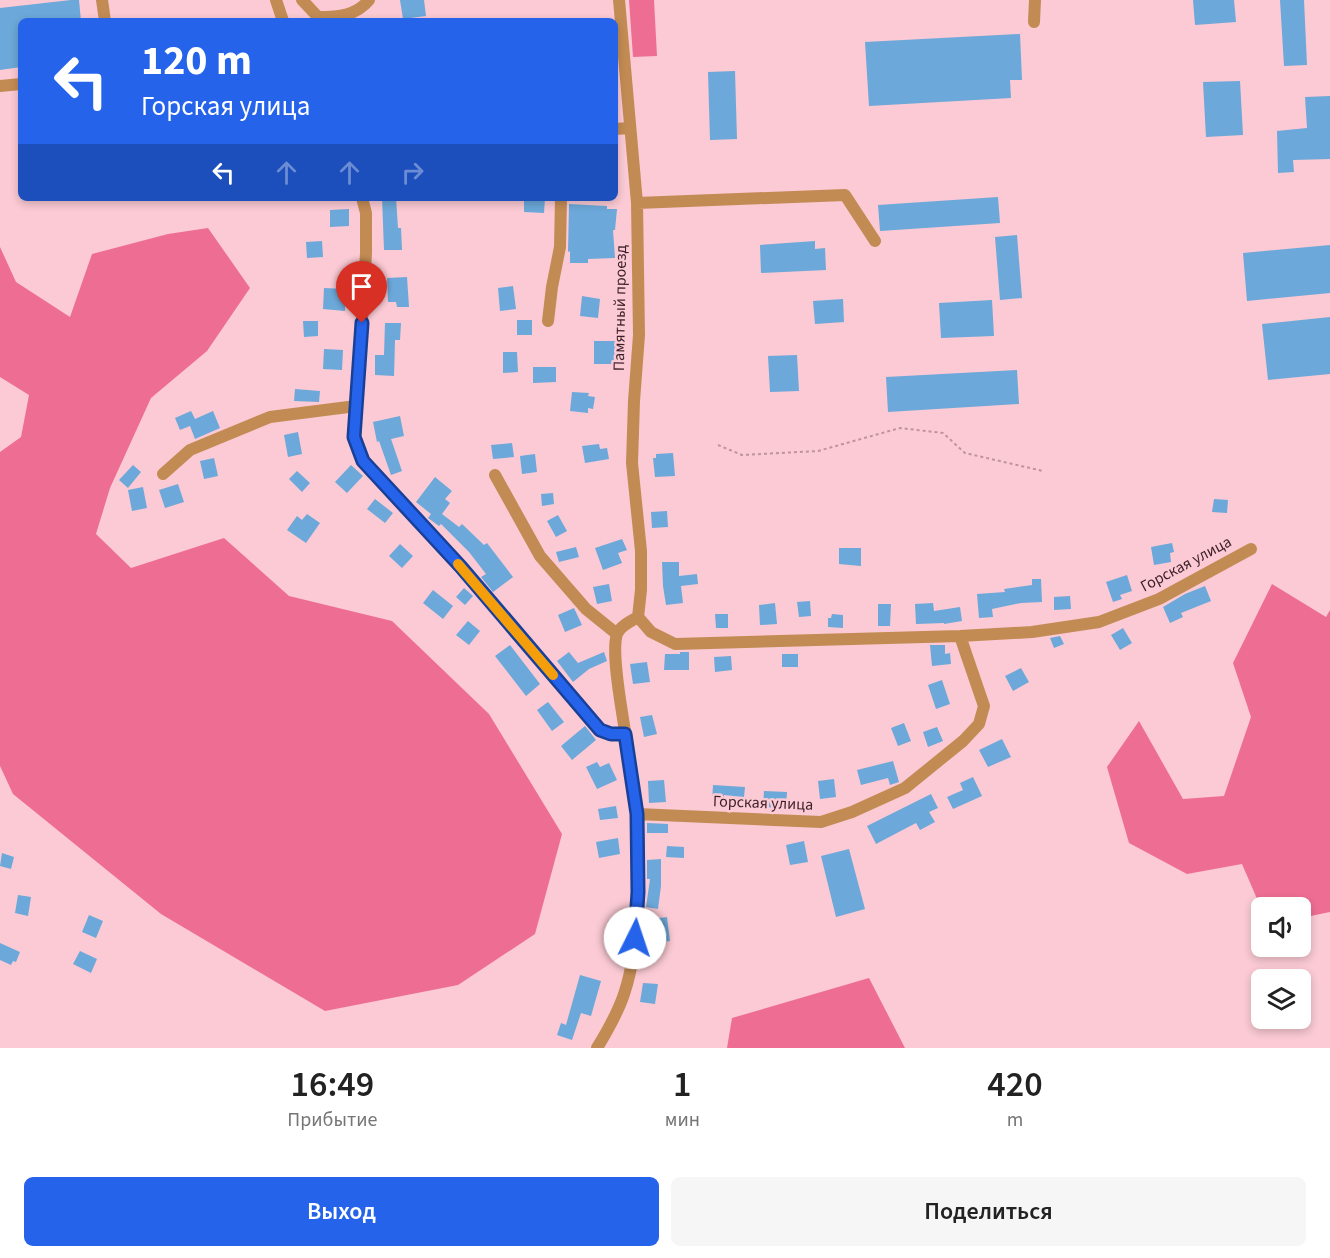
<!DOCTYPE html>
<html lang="ru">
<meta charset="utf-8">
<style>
body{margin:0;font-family:"Source Sans 3",sans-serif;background:#f6f6f6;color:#222;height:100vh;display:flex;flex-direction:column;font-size:22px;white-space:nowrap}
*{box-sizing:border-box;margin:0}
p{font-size:20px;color:#767676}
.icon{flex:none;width:33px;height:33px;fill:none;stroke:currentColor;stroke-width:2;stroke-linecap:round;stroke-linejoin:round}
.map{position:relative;height:1048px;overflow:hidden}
.panel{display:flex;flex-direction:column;background:#fff;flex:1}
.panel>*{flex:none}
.hud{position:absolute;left:18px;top:18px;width:600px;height:183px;border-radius:9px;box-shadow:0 3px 9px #0003;background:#2563eb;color:#fff;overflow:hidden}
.tools{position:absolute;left:1251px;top:897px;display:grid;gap:12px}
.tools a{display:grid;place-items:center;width:60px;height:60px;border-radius:9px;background:#fff;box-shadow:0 3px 9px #0003;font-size:30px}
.pin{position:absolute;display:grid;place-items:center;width:51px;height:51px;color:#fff;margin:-62px -26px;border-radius:50% 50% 50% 0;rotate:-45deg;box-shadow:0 0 6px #0007}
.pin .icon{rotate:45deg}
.me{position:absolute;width:66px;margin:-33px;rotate:4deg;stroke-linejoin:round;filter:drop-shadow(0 0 4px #0008)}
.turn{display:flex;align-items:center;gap:21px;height:126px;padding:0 24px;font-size:27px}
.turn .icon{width:78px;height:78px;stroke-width:2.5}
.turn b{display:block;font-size:42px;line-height:51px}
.lanes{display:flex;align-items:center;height:57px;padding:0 24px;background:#0003;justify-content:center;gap:30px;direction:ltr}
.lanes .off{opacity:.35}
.eta{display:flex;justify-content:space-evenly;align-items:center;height:102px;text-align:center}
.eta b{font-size:36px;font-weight:600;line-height:42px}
.action{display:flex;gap:12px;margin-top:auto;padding:12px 24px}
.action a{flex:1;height:69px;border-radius:9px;background:#2563eb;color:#fff;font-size:24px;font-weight:600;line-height:69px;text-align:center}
.action a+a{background:#f6f6f6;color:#222}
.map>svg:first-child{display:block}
.forest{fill:#ee6e93}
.building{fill:#6ca8d9}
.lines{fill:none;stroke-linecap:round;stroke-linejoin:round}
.path{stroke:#be939d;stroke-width:2;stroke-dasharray:3 3;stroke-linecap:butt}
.minor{stroke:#c38b54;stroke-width:12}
.route-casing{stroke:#184099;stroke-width:15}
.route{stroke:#2563eb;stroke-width:10}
.slow{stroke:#f59e0b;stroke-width:10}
.labels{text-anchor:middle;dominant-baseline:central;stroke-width:5;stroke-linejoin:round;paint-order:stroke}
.street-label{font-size:16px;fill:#3c1e26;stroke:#fbcad4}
</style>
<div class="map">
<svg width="1330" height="1048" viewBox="0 0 1330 1048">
<rect width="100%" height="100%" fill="#fbcad4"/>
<!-- forest -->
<path class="forest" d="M 629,0 L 654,0 L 657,56 L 633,57 Z
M 208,228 L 250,288 L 207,351 L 151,398 L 110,488 L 96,534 L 131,568 L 224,538 L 289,596 L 392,621 L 489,714 L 562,834 L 535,934 L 458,985 L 325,1011 L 161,914 L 13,794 L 0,766 L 0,452 L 21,437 L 29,395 L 0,377 L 0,247 L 16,282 L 70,317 L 92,254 L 168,234 Z
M 1272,584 L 1326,617 L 1330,610 L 1330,912 L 1301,918 L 1300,908 L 1261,908 L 1242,864 L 1187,874 L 1129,843 L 1107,767 L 1139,721 L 1183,799 L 1224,796 L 1251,717 L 1233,663 Z
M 869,978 L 905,1048 L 727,1048 L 732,1018 Z"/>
<!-- building -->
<path class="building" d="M 71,0 L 79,0 L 81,21 L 21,21 L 21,67 L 0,70 L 0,8 Z
M 400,0 L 424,0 L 426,16 L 403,19 Z
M 1193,0 L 1234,0 L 1236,22 L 1195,25 Z
M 1280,0 L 1304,0 L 1307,65 L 1284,66 Z
M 1020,34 L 1022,80 L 1010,80 L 1011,98 L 869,106 L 865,42 Z
M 735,71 L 737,139 L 710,140 L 708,72 Z
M 1240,81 L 1243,135 L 1206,137 L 1203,82 Z
M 1330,96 L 1330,159 L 1293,160 L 1294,172 L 1278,173 L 1277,131 L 1307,128 L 1305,97 Z
M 998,197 L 1000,223 L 880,231 L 878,205 Z
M 382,198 L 396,198 L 398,228 L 401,228 L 402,250 L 384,250 Z
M 524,198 L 545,198 L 544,213 L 524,212 Z
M 569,204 L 607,206 L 607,209 L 617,209 L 615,230 L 613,230 L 615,258 L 588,259 L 588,263 L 570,263 L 570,251 L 568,252 Z
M 349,209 L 349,226 L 330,227 L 330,210 Z
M 1017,235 L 1022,298 L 1000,300 L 995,237 Z
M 322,241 L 323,257 L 307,258 L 306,242 Z
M 815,241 L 815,249 L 825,248 L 826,270 L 761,273 L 760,245 Z
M 1330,245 L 1330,293 L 1247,301 L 1243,253 Z
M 407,277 L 409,307 L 397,307 L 396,302 L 388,302 L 387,278 Z
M 513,286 L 516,309 L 500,311 L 498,288 Z
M 324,288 L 346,289 L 345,311 L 323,309 Z
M 582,296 L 600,299 L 598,318 L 580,316 Z
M 843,299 L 844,322 L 815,324 L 813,301 Z
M 992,300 L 994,336 L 941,338 L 939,303 Z
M 1330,317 L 1330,374 L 1268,380 L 1262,324 Z
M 517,320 L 532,320 L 532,335 L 517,335 Z
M 303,321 L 318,321 L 318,336 L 304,337 Z
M 385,323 L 401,323 L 400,340 L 395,340 L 394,376 L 375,375 L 375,355 L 384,355 Z
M 594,341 L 622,341 L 622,364 L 594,364 Z
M 324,349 L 343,350 L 342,370 L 323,369 Z
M 503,352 L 517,352 L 518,372 L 503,373 Z
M 797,355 L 799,391 L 770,392 L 768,356 Z
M 533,367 L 556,367 L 556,382 L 533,383 Z
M 1017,370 L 1019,404 L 888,412 L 886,377 Z
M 295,389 L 320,391 L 319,402 L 294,401 Z
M 572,392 L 589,393 L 588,396 L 595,397 L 593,409 L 588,408 L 588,413 L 570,411 Z
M 191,411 L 195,419 L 213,411 L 220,428 L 195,439 L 190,426 L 180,430 L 175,418 Z
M 400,416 L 404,436 L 391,439 L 402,471 L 391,475 L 379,441 L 377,442 L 373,422 Z
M 298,432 L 302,454 L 288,457 L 284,435 Z
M 512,443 L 514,457 L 493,459 L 491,445 Z
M 599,444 L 600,449 L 607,448 L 609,459 L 585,463 L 582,446 Z
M 673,453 L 675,476 L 655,477 L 653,458 L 656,458 L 656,454 Z
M 535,454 L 537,472 L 522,474 L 520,456 Z
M 214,458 L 218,476 L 204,479 L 200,461 Z
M 133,465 L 141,472 L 128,488 L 119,480 Z
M 351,465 L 363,476 L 347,493 L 335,482 Z
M 297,471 L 310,483 L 302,492 L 289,479 Z
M 435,477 L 452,491 L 445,499 L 450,503 L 442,514 L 459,527 L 462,524 L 484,545 L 487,543 L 513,577 L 493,592 L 481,577 L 486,574 L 469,552 L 441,524 L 439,526 L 428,518 L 431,514 L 416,502 Z
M 178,484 L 184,502 L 165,508 L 159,490 Z
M 143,487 L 147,508 L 132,511 L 128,490 Z
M 553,493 L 554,504 L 542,506 L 541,494 Z
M 375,499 L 393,513 L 385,523 L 367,509 Z
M 1214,499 L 1228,500 L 1227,513 L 1212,512 Z
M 667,511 L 668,527 L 652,528 L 651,512 Z
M 307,514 L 320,523 L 306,543 L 287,530 L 297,516 L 302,520 Z
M 558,515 L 567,531 L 556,537 L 547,521 Z
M 622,539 L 627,550 L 618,553 L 622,563 L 603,570 L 595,548 Z
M 1172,543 L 1174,552 L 1170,553 L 1171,562 L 1154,565 L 1151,547 Z
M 400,544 L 413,556 L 402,568 L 389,556 Z
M 576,547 L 579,557 L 559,562 L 556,552 Z
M 839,548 L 861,548 L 861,566 L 839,564 Z
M 662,562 L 679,562 L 679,576 L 697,574 L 698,584 L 681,586 L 683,603 L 666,605 L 663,586 Z
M 1127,575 L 1132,591 L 1120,595 L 1122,599 L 1113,602 L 1106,582 Z
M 1032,579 L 1041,579 L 1042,602 L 1021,603 L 992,609 L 993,617 L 979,618 L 977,594 L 1005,592 L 1004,589 L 1032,585 Z
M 609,584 L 612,601 L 597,604 L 593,587 Z
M 1205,586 L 1211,601 L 1181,613 L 1183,617 L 1170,623 L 1163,607 L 1185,594 Z
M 464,588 L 473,596 L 465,605 L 456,597 Z
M 433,590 L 453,606 L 443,619 L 423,603 Z
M 1070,596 L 1071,609 L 1054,610 L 1054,597 Z
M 810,601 L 811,616 L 799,617 L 797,602 Z
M 775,603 L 777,624 L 760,625 L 759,605 Z
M 933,603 L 934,611 L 960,607 L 962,621 L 944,624 L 944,623 L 916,624 L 915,604 Z
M 878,604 L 891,604 L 890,626 L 878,626 Z
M 574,608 L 582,625 L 565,632 L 558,615 Z
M 715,614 L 728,614 L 728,628 L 716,628 Z
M 832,614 L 843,615 L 843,628 L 828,627 L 828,618 L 831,618 Z
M 468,621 L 480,631 L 469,645 L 456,635 Z
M 1123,628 L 1132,643 L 1120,650 L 1111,635 Z
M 1060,636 L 1064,644 L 1054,648 L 1050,638 Z
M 510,645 L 540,684 L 526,696 L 495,656 Z
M 930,645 L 945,645 L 945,654 L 950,653 L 951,664 L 932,666 Z
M 569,652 L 578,663 L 604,652 L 607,661 L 589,669 L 573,682 L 557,661 Z
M 680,652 L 689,652 L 689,670 L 664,670 L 665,654 L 680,654 Z
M 782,654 L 798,654 L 798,667 L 782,667 Z
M 731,656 L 732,670 L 715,672 L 714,657 Z
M 647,662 L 650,682 L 633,684 L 630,664 Z
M 1021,668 L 1029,682 L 1013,691 L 1005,676 Z
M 942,680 L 950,704 L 936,709 L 928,685 Z
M 548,702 L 564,722 L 552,731 L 537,710 Z
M 652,715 L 657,734 L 644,737 L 640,717 Z
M 904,723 L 911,741 L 898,746 L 891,728 Z
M 585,726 L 596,740 L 572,760 L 561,746 Z
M 937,727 L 943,741 L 928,747 L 923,732 Z
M 1002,739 L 1011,757 L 988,767 L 979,750 Z
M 893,761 L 899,782 L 890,785 L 888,778 L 861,785 L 857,770 Z
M 597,762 L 600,767 L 609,763 L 617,780 L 597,789 L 586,767 Z
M 973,777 L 982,796 L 953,809 L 947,797 L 963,790 L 960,783 Z
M 834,779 L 836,797 L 820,799 L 818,781 Z
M 664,780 L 666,802 L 649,803 L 648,781 Z
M 713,785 L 745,787 L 744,797 L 724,795 L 724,803 L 712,802 Z
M 764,791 L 787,792 L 786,808 L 763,807 Z
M 931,794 L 938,808 L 929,812 L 935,822 L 920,830 L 916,823 L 876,844 L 867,826 Z
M 616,806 L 618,818 L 600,820 L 598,809 Z
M 647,823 L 668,824 L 668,833 L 647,833 Z
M 618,838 L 620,854 L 599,858 L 596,842 Z
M 804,841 L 808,862 L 790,865 L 786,845 Z
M 667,846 L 684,847 L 684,858 L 666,857 Z
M 849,849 L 865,909 L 836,917 L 821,856 Z
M 2,853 L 14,857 L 11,869 L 0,866 Z
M 661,859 L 661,886 L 658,909 L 646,907 L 650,879 L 647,879 L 647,860 Z
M 18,895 L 31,897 L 28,916 L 15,913 Z
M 89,915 L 103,921 L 96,938 L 82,932 Z
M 667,917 L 670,941 L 656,943 L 653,919 Z
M 0,943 L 20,952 L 16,962 L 13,961 L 11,965 L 0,960 Z
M 80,951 L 97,959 L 91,973 L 73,964 Z
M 580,975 L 601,981 L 591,1016 L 581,1013 L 572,1040 L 557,1035 L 561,1023 L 566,1025 Z
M 643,983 L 658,984 L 655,1004 L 640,1002 Z"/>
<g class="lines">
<!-- path -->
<path class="path" d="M 718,445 L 742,455 L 818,451 L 900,428 L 943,433 L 965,453 L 1043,471"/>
<!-- minor -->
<path class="minor" d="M 102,0 L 105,21
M 276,0 L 283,21
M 302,0 L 318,17 C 338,17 356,16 369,0
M 619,0 L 637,203 L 639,335 L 634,401 L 632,463 L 641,551 L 641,590 L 638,617
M 1034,22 L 1035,0
M 0,86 L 21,84
M 615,129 L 629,128
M 362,198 L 366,213 L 366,253 L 355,437 L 363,461 L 461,567 L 600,730 L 611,734 L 625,734
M 637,203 L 845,195 L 875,241
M 548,321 L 552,287 L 560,247 L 561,198
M 163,474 L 190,450 L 270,417 L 356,406
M 495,475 L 540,556 L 586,609 L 617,634
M 638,617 L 651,632 L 675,644 L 960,636 L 1032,632 L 1099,622 L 1159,599 L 1251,549
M 637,814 L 821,822 L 852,812 L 905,788 L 963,741 L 979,724 L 984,706 L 960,636
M 597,1048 C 608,1030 619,1011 625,991 C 640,945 641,864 637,815 C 635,785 628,755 624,725 C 621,705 611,651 617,634 C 620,626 631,621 638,617"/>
</g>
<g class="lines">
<!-- route casing -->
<g class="route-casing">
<path id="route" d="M 362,323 L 354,437 L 363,461 L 461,567 L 600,730 L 611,734 L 625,734 L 637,814 L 638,892 L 635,938"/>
</g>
<!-- route -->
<use href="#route" class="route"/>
<!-- slow -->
<path class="slow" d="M 458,564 L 553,675"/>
</g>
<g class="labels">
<!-- street labels -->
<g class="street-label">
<text transform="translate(620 308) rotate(-89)">Памятный проезд</text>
<text transform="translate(1186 564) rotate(-28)">Горская улица</text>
<text transform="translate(763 803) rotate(2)">Горская улица</text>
</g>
</g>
</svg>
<div class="tools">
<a><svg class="icon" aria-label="sound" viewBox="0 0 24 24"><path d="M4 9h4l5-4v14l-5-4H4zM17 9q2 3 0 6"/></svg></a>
<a><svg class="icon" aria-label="layers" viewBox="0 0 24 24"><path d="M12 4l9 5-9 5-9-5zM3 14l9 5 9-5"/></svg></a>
</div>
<div class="pin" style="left:362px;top:323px;background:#d93025"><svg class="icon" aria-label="arrive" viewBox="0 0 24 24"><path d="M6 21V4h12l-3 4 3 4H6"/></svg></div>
<svg class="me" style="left:635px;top:938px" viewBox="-20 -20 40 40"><circle r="19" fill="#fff"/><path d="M0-13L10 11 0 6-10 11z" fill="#2563eb"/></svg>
<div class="hud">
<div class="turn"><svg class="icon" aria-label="left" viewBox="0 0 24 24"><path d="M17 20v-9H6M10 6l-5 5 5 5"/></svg><div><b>120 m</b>Горская улица</div></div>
<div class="lanes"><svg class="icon" aria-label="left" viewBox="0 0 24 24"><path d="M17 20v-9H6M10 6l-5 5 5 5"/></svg><svg class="icon off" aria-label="ahead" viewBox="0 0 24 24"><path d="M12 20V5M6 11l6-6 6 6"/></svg><svg class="icon off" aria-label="ahead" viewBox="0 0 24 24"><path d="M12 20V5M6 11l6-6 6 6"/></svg><svg class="icon off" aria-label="right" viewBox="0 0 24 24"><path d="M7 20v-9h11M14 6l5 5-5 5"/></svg></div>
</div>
</div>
<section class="panel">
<div class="eta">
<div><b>16:49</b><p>Прибытие</p></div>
<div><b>1</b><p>мин</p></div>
<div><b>420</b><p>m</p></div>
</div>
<div class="action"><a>Выход</a><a>Поделиться</a></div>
</section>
